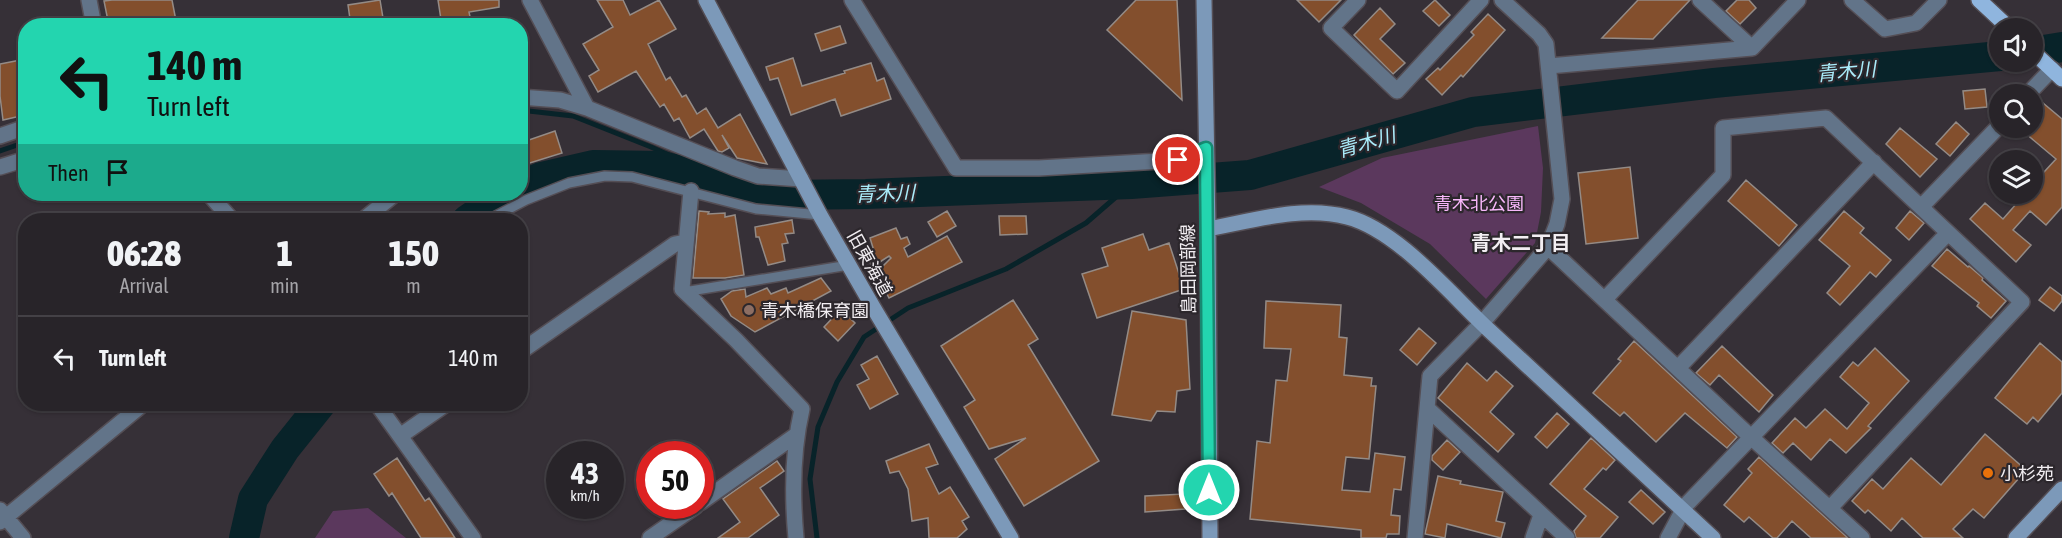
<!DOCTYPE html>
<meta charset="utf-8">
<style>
body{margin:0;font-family:"Asap Condensed","Noto Sans JP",sans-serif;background:#302c31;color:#f1f3f6;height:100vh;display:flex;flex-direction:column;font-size:22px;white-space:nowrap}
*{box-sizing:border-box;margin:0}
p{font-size:20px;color:#a5a4a8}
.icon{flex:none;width:33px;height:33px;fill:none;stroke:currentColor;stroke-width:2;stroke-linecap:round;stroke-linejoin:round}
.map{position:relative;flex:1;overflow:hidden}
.drawer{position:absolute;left:18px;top:213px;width:510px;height:198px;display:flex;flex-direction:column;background:#282429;border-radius:24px;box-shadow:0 2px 4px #0004,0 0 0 2px #444146}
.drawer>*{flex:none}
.banner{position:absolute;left:18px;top:18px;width:510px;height:183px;border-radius:24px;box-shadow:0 2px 4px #0004,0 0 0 2px #444146;background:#23d5af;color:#111;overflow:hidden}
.buttons{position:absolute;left:1989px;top:18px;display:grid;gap:12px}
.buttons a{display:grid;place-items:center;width:54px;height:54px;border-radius:50%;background:#282429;box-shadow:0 2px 4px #0004,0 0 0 2px #444146;font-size:30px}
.speed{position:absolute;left:546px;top:441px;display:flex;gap:12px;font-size:30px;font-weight:700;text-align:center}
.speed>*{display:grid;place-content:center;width:78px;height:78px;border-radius:50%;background:#282429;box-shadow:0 2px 4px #0004,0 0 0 2px #444146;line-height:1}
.speed small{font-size:15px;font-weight:400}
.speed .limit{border:9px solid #d22;background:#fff;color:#111}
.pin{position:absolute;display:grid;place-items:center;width:51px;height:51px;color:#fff;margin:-26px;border:3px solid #fff;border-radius:50%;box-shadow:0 2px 6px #0007}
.me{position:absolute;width:66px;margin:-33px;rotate:0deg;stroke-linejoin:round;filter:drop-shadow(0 0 4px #0008)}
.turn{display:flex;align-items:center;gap:21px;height:126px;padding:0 30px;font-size:27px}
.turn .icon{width:78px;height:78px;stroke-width:2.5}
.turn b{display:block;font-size:42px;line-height:51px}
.then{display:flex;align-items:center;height:57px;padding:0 30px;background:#0003;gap:12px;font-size:22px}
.eta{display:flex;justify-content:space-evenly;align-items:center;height:102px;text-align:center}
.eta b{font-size:36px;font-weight:800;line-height:42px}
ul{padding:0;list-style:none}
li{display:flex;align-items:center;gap:18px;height:84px;padding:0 30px;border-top:2px solid #444146}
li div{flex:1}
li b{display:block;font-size:22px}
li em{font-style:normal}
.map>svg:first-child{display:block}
.green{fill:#5b385d}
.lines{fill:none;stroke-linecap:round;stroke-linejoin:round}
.stream{stroke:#082329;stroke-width:5}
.river{stroke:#082329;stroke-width:30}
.building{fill:#834f2d;stroke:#948b86;stroke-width:1.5}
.lane-casing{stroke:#544e55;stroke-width:12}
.street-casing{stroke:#544e55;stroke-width:18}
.secondary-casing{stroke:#544e55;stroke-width:18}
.primary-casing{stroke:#544e55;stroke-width:18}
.lane{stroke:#627489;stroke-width:9}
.street{stroke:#627489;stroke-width:15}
.secondary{stroke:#7c99b9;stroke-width:15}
.primary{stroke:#8fb5de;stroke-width:15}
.route-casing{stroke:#178a72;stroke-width:15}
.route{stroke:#23d5af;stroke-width:10}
.education-dot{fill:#8d6e63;stroke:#2c272c;stroke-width:2}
.food-dot{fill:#e8710a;stroke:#2c272c;stroke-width:2}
.labels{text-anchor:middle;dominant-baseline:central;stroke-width:4.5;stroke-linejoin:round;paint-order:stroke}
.park-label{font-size:18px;fill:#f8b8fb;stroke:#2c272c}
.street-label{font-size:18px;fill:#f2eef2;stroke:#2c272c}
.poi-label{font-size:18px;fill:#f2eef2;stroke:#2c272c;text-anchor:start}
.water-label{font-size:20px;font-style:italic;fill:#aaecfa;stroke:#2c272c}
.neighbourhood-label{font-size:20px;font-weight:bold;fill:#f2eef2;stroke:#2c272c}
</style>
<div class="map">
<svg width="2062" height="538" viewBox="0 0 2062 538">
<rect width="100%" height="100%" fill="#363037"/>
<!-- green -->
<path class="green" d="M 1538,126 L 1543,168 L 1541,212 L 1535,243 L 1486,299 L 1430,244 L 1361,203 L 1319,187 L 1382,158 Z
M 368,508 L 406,538 L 315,538 L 333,511 Z"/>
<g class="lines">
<!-- stream -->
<path class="stream" d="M 520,110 L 573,116 L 651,147 L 732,183
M 0,151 L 26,142
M 817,538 L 810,479 L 818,427 L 837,382 L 864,337 L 908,308 L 1006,269 L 1086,223 L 1131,184"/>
<!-- river -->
<path class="river" d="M 2032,52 L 2062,47
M 520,186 L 541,177 L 593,165 L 662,166 L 783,195 L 866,194 L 1131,184 L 1250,175 L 1473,112 L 1714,83 L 2000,56
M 467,220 L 505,194
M 244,538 L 253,499 L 285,449 L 321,404"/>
</g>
<!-- building -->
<path class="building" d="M 112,0 L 172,0 L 177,26 L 109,26 L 104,1 Z
M 380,0 L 384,24 L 351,26 L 348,5 Z
M 438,0 L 499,0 L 499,7 L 469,12 L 472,26 L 442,26 Z
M 597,0 L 623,0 L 630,15 L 659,0 L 676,29 L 648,44 L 666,80 L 670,77 L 682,97 L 686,95 L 697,114 L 706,108 L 718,128 L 740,114 L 767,164 L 737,158 L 722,135 L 729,148 L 722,152 L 718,151 L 704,129 L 690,138 L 679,118 L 674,121 L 664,104 L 660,107 L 636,71 L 598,92 L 589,76 L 599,70 L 583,44 L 613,27 Z
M 1136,0 L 1177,0 L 1182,100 L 1107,30 Z
M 1297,0 L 1341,0 L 1319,22 Z
M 1435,0 L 1450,15 L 1439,26 L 1423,11 Z
M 1638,0 L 1690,0 L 1653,39 L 1602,38 Z
M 1737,0 L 1749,0 L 1756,8 L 1740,24 L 1726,11 Z
M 1380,8 L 1395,24 L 1380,39 L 1405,63 L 1393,74 L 1354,35 Z
M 1488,14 L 1505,30 L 1463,77 L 1461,75 L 1442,95 L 1426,79 L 1438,68 L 1440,70 L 1474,35 L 1471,32 Z
M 840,26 L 846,43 L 821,51 L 815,34 Z
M 793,58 L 802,86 L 845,73 L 844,71 L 871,63 L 877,81 L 884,78 L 891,99 L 841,116 L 835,99 L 791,115 L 778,78 L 770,80 L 766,67 Z
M 26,59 L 26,88 L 20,89 L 25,115 L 3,120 L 0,96 L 0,64 Z
M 1985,89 L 1987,107 L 1965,109 L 1963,91 Z
M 2043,103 L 2062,119 L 2062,207 L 2046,225 L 2030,211 L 2013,230 L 2031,245 L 2016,262 L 1970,219 L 1985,203 L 2003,219 L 2025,194 L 2032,194 L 2032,185 L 2056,159 L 2019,128 L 2032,128 L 2032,116 Z
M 1956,122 L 1969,134 L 1950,156 L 1936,144 Z
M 1900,128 L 1937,159 L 1920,177 L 1886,144 Z
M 555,131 L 562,153 L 520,166 L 520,143 Z
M 1630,167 L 1638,238 L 1586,244 L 1578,173 Z
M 1746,180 L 1797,225 L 1779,246 L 1728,201 Z
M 699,211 L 709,212 L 708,214 L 725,213 L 725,217 L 735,215 L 744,275 L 725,278 L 693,278 Z
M 947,211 L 956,226 L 937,237 L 928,222 Z
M 1844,211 L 1864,228 L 1860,233 L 1891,260 L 1876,277 L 1870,272 L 1840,305 L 1827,293 L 1850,266 L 1819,240 Z
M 1910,211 L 1924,223 L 1909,240 L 1896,228 Z
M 999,216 L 1026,216 L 1027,234 L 1000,235 Z
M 792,220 L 794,233 L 785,234 L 788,243 L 782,244 L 785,261 L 768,265 L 759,237 L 756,237 L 755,227 Z
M 896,228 L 901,239 L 907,237 L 910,244 L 904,248 L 908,257 L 947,236 L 962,262 L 889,298 L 876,273 L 891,258 L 889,256 L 872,267 L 867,254 L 874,251 L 870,238 Z
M 1143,234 L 1149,250 L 1169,243 L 1184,289 L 1097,318 L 1082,274 L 1108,266 L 1102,248 Z
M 1947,249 L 1968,267 L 1969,266 L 1983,278 L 1982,280 L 2006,301 L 1991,318 L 1977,306 L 1979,303 L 1932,266 Z
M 821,278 L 831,291 L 755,332 L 731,316 L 721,299 L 732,291 L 745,289 L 746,297 L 767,288 L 771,294 L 786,288 L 788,293 Z
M 2050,287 L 2062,296 L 2062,301 L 2054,311 L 2039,300 Z
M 1013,300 L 1038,339 L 1028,345 L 1099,461 L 1024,506 L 995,459 L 1026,438 L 989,449 L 964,407 L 975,400 L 941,346 Z
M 1266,301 L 1341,305 L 1339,337 L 1347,338 L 1344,375 L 1372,378 L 1371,386 L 1376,386 L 1369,459 L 1346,457 L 1342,490 L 1370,492 L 1375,453 L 1405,457 L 1401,490 L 1394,489 L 1391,515 L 1400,516 L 1399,534 L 1387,534 L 1386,538 L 1361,538 L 1361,530 L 1250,519 L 1257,441 L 1270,443 L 1276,380 L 1287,381 L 1291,349 L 1264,348 Z
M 841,309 L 855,323 L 838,341 L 824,327 Z
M 1132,311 L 1186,320 L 1190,389 L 1177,391 L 1175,412 L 1157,411 L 1151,421 L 1112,415 Z
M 1419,328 L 1436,343 L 1417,365 L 1400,350 Z
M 1634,341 L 1737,437 L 1727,448 L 1685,413 L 1656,442 L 1624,412 L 1620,416 L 1593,393 L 1621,361 L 1618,359 Z
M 2040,343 L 2062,362 L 2062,393 L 2038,422 L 2033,417 L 2027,424 L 1995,398 Z
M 1722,346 L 1773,395 L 1759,412 L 1719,375 L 1710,385 L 1696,373 Z
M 1875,348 L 1909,381 L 1868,426 L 1871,428 L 1846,453 L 1830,439 L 1811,460 L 1793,443 L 1783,453 L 1772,443 L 1795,418 L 1806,428 L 1825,409 L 1847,429 L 1869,403 L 1840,377 L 1853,362 L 1858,366 Z
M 877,356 L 898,394 L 870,409 L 857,385 L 869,379 L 861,365 Z
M 1467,363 L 1487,381 L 1496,371 L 1513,386 L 1490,412 L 1514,434 L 1498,452 L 1438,398 Z
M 1557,413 L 1569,424 L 1547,448 L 1535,437 Z
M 1985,434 L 2026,470 L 1984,518 L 1973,509 L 1953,529 L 1963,538 L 1923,538 L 1902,518 L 1891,531 L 1868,510 L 1865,513 L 1852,501 L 1872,479 L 1883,489 L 1911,458 L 1941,485 Z
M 1591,438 L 1615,460 L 1606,470 L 1603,468 L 1584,489 L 1618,517 L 1600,538 L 1576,538 L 1574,531 L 1586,516 L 1550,484 Z
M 1447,440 L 1460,452 L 1443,470 L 1432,460 L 1432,456 Z
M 929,444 L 938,464 L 926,468 L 939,494 L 950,487 L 969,517 L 962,521 L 967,529 L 957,538 L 929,538 L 928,518 L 912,521 L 908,489 L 899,471 L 890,473 L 886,461 Z
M 1759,457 L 1848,538 L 1811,538 L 1792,521 L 1777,538 L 1773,538 L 1749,517 L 1744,522 L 1724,505 L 1752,473 L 1748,469 Z
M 397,458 L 425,501 L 429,498 L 455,538 L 421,538 L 392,493 L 389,496 L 374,474 Z
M 777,461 L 784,471 L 760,488 L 779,515 L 748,538 L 718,538 L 740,522 L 723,499 Z
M 1438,476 L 1461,481 L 1460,484 L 1503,492 L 1496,521 L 1505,523 L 1501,538 L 1447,524 L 1445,538 L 1425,534 Z
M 1641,490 L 1665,512 L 1653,524 L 1629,502 Z
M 1184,494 L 1185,509 L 1145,512 L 1145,496 Z"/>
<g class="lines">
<!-- lane casing -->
<g class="lane-casing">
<path id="lane" d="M 488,220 L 526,200 L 569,183 L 605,176 L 632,177 L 756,209 L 820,215
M 684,292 L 849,265"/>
</g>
<!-- street casing -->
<g class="street-casing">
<path id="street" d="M 89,0 L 94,26
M 530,0 L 587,108
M 852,0 L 956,168 L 1039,168 L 1178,160 L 1206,149
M 1358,0 L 1331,28 L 1397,91 L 1481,0
M 1852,0 L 1885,29 L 1916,23 L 1939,0
M 1752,48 L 1798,0
M 1549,66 L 1752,48 L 1700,0
M 2028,94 L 2052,69
M 520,97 L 560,100 L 587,108 L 735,168 L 758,176 L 801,179
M 0,136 L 26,127
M 0,167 L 26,159
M 691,191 L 682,289 L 736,340 L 802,409 C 792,452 792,495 796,538
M 209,194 L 232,220
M 1921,207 L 2000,125
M 363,220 L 395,194
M 1548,247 L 1752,438 L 1862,538
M 1605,299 L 1723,175 L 1723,128 L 1826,118 L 2022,302 L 1830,508
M 520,352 L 675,244 L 685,242
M 1678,368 L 1874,162
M 377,404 L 473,538
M 1427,408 L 1567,538
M 400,436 L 446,404
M 700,503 L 796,435
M 0,510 L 23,538
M 0,522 L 143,404
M 650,538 L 696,506
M 1415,538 L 1430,376 L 1482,323 L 1548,247 L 1557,224 L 1562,199 L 1546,44 L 1539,34 L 1502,0
M 1533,538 L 1541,515
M 1668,538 L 1685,506 L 1948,233"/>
</g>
<!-- secondary casing -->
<g class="secondary-casing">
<path id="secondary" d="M 706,0 L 820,215 L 873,307 L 1011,538
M 1204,0 L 1208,229 L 1210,538
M 1208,229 C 1252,221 1302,205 1347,217 C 1398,230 1451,295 1490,331 C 1564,400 1639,469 1713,538
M 2016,538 L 2062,489"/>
</g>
<!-- primary casing -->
<g class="primary-casing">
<path id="primary" d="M 1979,0 L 2009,28
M 2032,51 L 2062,79"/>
</g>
<!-- lane -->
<use href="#lane" class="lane"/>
<!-- street -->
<use href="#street" class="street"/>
<!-- secondary -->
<use href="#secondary" class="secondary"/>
<!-- primary -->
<use href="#primary" class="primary"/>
</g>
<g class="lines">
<!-- route casing -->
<g class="route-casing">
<path id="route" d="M 1178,160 L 1206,148 L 1209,490"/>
</g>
<!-- route -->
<use href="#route" class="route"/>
</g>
<!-- markers -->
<circle class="education-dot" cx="749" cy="310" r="6"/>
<circle class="food-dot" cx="1988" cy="473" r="6"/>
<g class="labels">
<!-- park labels -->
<g class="park-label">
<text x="1479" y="203">青木北公園</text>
</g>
<!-- street labels -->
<g class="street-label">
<text transform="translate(870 263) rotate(61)">旧東海道</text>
<text transform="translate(1188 269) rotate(-91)">島田岡部線</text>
</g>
<!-- poi labels -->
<g class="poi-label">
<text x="761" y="310">青木橋保育園</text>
<text x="2000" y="473">小杉苑</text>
</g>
<!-- water labels -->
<g class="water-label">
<text transform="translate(1846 71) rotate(-5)">青木川</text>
<text transform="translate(1366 142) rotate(-16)">青木川</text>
<text transform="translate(885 193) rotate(-2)">青木川</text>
</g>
<!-- neighbourhood labels -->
<g class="neighbourhood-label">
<text x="1521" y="242">青木二丁目</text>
</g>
</g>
</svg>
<div class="buttons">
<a><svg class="icon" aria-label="sound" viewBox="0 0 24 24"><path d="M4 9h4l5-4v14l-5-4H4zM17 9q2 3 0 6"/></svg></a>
<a><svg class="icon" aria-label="search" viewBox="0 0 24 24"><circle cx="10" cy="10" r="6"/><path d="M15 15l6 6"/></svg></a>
<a><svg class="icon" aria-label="layers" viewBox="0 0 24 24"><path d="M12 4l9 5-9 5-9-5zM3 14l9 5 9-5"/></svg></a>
</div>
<div class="speed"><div>43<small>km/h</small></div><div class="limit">50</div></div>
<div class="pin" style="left:1178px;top:160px;background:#d93025"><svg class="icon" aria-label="arrive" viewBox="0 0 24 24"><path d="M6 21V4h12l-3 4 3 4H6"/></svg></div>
<svg class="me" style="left:1209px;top:490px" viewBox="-20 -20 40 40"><circle r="17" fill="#23d5af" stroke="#fff" stroke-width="3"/><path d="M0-11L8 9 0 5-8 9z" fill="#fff"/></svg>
<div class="banner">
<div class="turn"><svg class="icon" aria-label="left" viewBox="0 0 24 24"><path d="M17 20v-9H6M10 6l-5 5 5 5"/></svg><div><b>140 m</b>Turn left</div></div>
<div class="then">Then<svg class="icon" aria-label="arrive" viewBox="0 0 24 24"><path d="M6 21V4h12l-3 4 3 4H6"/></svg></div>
</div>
<section class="drawer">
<div class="eta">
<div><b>06:28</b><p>Arrival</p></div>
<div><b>1</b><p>min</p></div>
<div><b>150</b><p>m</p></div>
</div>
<ul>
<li><svg class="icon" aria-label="left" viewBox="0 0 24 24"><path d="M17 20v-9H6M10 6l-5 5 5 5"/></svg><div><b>Turn left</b></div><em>140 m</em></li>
</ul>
</section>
</div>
